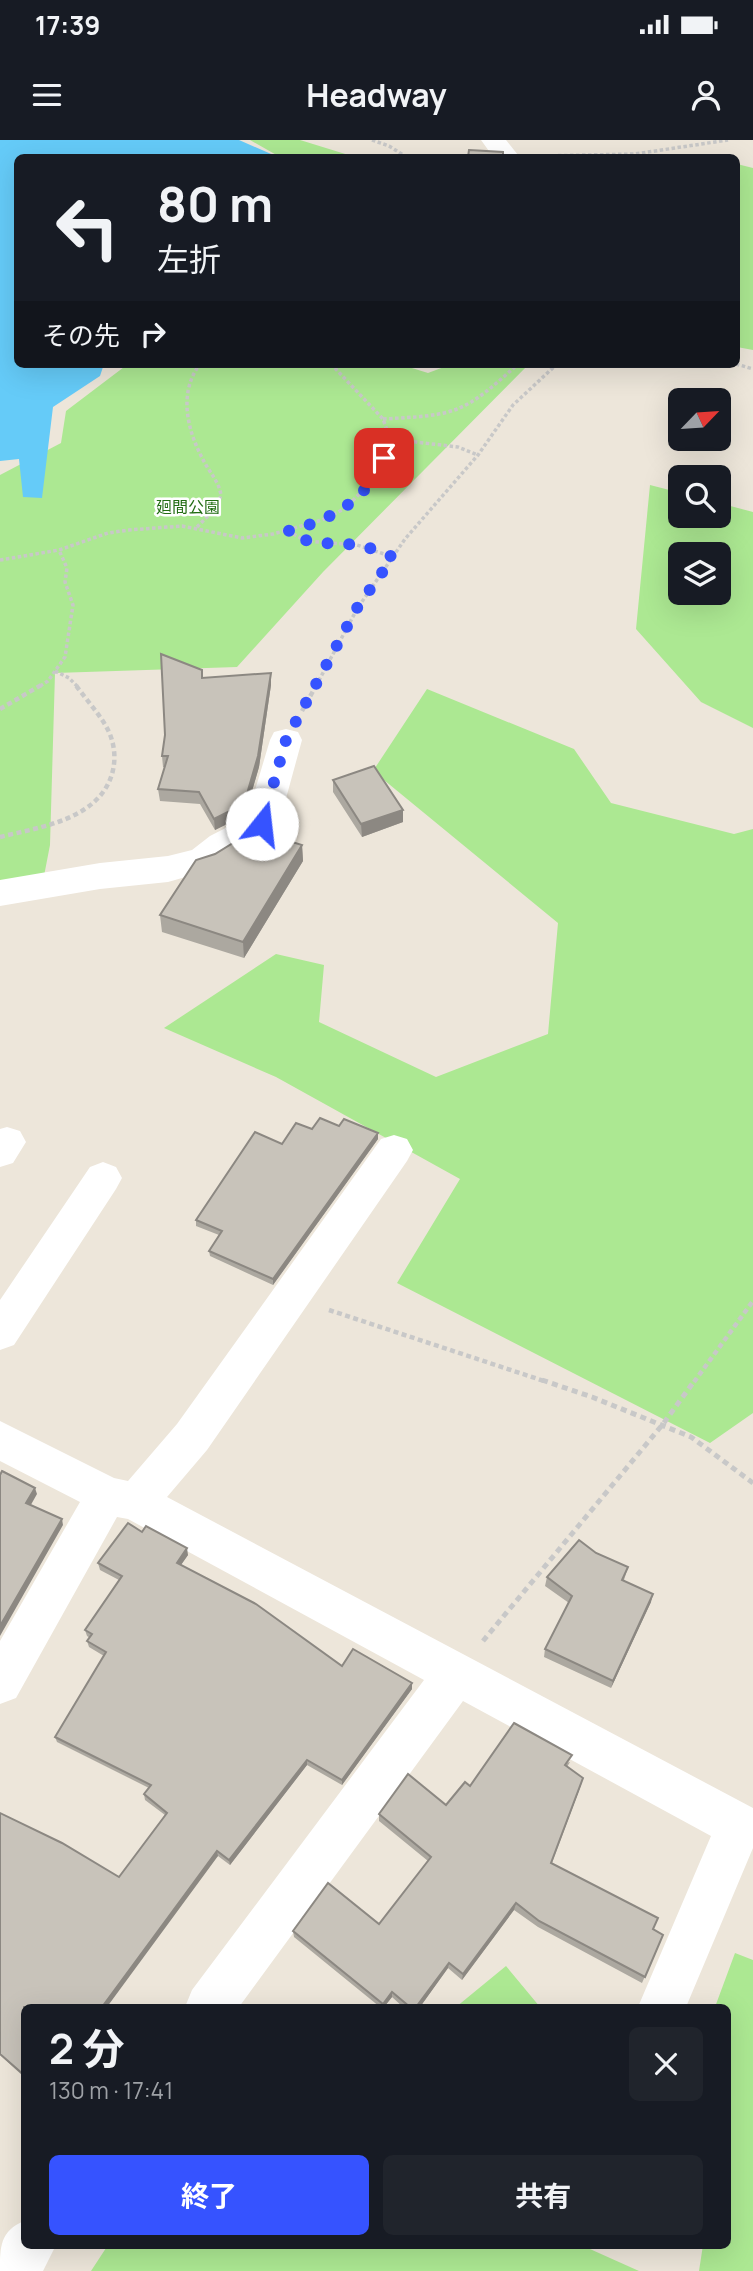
<!DOCTYPE html>
<html lang="ja">
<meta charset="utf-8">
<style>
body{margin:0;font-family:Manrope,"Noto Sans JP",sans-serif;background:#20242c;color:#f1f3f6;height:100vh;display:flex;flex-direction:column;font-size:26px;white-space:nowrap}
*{box-sizing:border-box;margin:0}
p{font-size:23px;color:#9ea1a6}
.icon{flex:none;width:38px;height:38px;fill:none;stroke:currentColor;stroke-width:2;stroke-linecap:round;stroke-linejoin:round}
.map{position:relative;flex:1;overflow:hidden}
.sheet{position:absolute;left:21px;top:1864px;width:710px;height:245px;display:flex;flex-direction:column;background:#171b24;border-radius:10px;box-shadow:0 7px 28px #0002}
.sheet>*{flex:none}
.guide{position:absolute;left:14px;top:14px;width:726px;height:214px;border-radius:10px;box-shadow:0 7px 28px #0002;background:#171b24;color:#f1f3f6;overflow:hidden}
.needle{width:46px;rotate:65deg}
.controls{position:absolute;left:668px;top:248px;display:grid;gap:14px}
.controls a{display:grid;place-items:center;width:63px;height:63px;border-radius:10px;background:#171b24;box-shadow:0 7px 28px #0002;font-size:35px}
.pin{position:absolute;display:grid;place-items:center;width:60px;height:60px;color:#fff;margin:-30px;border-radius:14px;box-shadow:0 4px 10px #0006}
.me{position:absolute;width:77px;margin:-38px;rotate:16deg;stroke-linejoin:round;filter:drop-shadow(0 0 5px #0008)}
.turn{display:flex;align-items:center;gap:24px;height:147px;padding:0 28px;font-size:32px}
.turn .icon{width:91px;height:91px;stroke-width:2.5}
.turn b{display:block;font-size:49px;line-height:60px}
.then{display:flex;align-items:center;height:66px;padding:0 28px;background:#0003;gap:14px;font-size:26px}
.round{display:grid;place-items:center;flex:none;width:74px;height:74px;border-radius:10px;background:#20242c}
.overview{display:flex;align-items:center;justify-content:space-between;height:119px;padding:0 28px}
h1{font-size:42px;font-weight:700;line-height:52px}
.cta{display:flex;gap:14px;margin-top:auto;padding:14px 28px}
.cta a{flex:1;height:80px;border-radius:10px;background:#3653ff;color:#fff;font-size:28px;font-weight:700;line-height:80px;text-align:center}
.cta a+a{background:#20242c;color:#f1f3f6}
.status{display:flex;justify-content:space-between;align-items:center;height:49px;padding:0 35px;background:#171b24;direction:ltr}
.status svg{height:19px;fill:currentColor}
header{display:flex;justify-content:space-between;align-items:center;height:91px;padding:0 28px;background:#171b24;font-size:32px;font-weight:700}
.map>svg:first-child{display:block}
.green{fill:#ace892;fill-rule:evenodd}
.water{fill:#65cbf8}
.lines{fill:none;stroke-linecap:round;stroke-linejoin:round}
.path-far2{stroke:#c8c8c8;stroke-width:3.5;stroke-dasharray:3.5 2.5;stroke-linecap:butt}
.path-far1{stroke:#c8c8c8;stroke-width:4.5;stroke-dasharray:5 3.5;stroke-linecap:butt}
.path{stroke:#c8c8c8;stroke-width:5;stroke-dasharray:6 4.5;stroke-linecap:butt}
.minor{fill:#fff;fill-rule:evenodd}
.wall{fill:#aca8a0}
.shaded-wall{fill:#8c8882}
.building{fill:#c8c3ba;stroke:#8c8882;stroke-width:2}
.route{stroke:#3653ff;stroke-width:12;stroke-dasharray:0 21.6}
.labels{text-anchor:middle;dominant-baseline:central;stroke-width:5;stroke-linejoin:round;paint-order:stroke}
.far-park-label{font-size:16px;fill:#236d14;stroke:#fff}
</style>
<div class="status"><b>17:39</b><svg viewBox="0 0 49 12"><path d="M0 12V9h3v3zM5 12V6h3v6zM10 12V3h3v9zM15 12V0h3v12zM26 1h20v11H26zM47 4h2v5h-2z"/></svg></div>
<header><svg class="icon" aria-label="menu" viewBox="0 0 24 24"><path d="M4 6h16M4 12h16M4 18h16"/></svg>Headway<svg class="icon" aria-label="person" viewBox="0 0 24 24"><circle cx="12" cy="8" r="4"/><path d="M4 21q1-7 8-7t8 7"/></svg></header>
<div class="map">
<svg width="753" height="2131" viewBox="0 0 753 2131">
<rect width="100%" height="100%" fill="#ede6da"/>
<!-- green -->
<path class="green" d="M 250,0 L 300,0 L 355,17 L 280,17 Z
M 737,24 L 753,28 L 753,210 L 737,207 Z
M 128,224 L 399,224 L 428,233 L 452,224 L 529,224 L 323,432 L 237,527 L 55,533 L 50,705 L 44,736 L 0,745 L 0,335 L 61,303 L 66,271 Z
M 650,345 L 681,353 L 681,376 L 719,376 L 719,363 L 753,372 L 753,588 L 701,562 L 636,489 ZM 681,415 L 719,415 L 719,453 L 681,453 Z
M 427,549 L 574,609 L 611,663 L 734,694 L 753,689 L 753,1273 L 710,1303 L 397,1143 L 460,1039 L 276,937 L 164,888 L 276,814 L 324,825 L 319,882 L 436,937 L 548,894 L 558,783 L 373,631 Z
M 735,1813 L 753,1820 L 753,2131 L 699,2131 L 703,2105 L 728,2105 L 728,1867 L 715,1867 Z
M 506,1826 L 540,1867 L 456,1867 Z
M 108,2105 L 581,2105 L 639,2131 L 91,2131 Z"/>
<!-- water -->
<path class="water" d="M 0,0 L 239,0 L 278,17 L 18,18 L 18,224 L 104,224 L 100,236 L 53,267 L 42,358 L 23,357 L 19,319 L 0,321 Z"/>
<g class="lines">
<!-- path-far2 -->
<path class="path-far2" d="M 372,0 L 389,6 L 408,18
M 540,16 L 635,14 L 728,0
M 736,224 L 753,229
M 383,279 C 457,275 463,274 518,224
M 390,299 L 458,307 L 478,315
M 197,387 L 217,367 L 221,355 C 219,343 212,335 206,325 C 188,294 177,254 200,224
M 288,391 L 306,401 L 357,405 L 393,417
M 0,420 L 59,410 L 108,393 L 129,390 L 182,386 L 242,398 L 273,394 L 322,380 L 344,369 L 377,337 L 390,299 L 383,279 L 331,224
M 55,531 L 69,538 L 77,546
M 40,546 L 48,541 L 65,517 L 73,465 L 65,442 L 67,428 L 59,410
M 316,546 L 357,469 L 405,399 L 478,315 L 513,265 L 557,224"/>
<!-- path-far1 -->
<path class="path-far1" d="M 0,569 L 43,544
M 302,571 L 317,544
M 0,697 C 40,687 98,680 112,634 C 116,620 115,606 109,592 C 101,575 86,560 75,544
M 329,1170 L 547,1242
M 694,1242 L 753,1161"/>
<!-- path -->
<path class="path" d="M 542,1240 L 592,1257 L 691,1297 L 753,1343
M 483,1501 L 663,1284 L 695,1240"/>
<!-- minor -->
<path class="minor" d="M 481,0 L 506,0 L 518,15 L 516,18 L 494,18 Z
M 286,589 L 298,592 L 302,600 L 279,684 L 274,693 L 234,714 L 215,728 L 203,732 L 168,742 L 100,749 L 0,766 L 0,740 L 100,723 L 168,716 L 192,710 L 210,696 L 247,677 L 270,600 L 274,592 Z
M 7,987 L 20,991 L 26,1002 L 13,1023 L 0,1027 L 0,989 Z
M 394,995 L 407,999 L 413,1010 L 407,1021 L 207,1310 L 167,1357 L 753,1668 L 753,1708 L 686,1867 L 638,1867 L 711,1696 L 463,1561 L 239,1867 L 185,1867 L 192,1850 L 424,1540 L 128,1379 L 117,1377 L 16,1558 L 0,1564 L 0,1501 L 80,1362 L 0,1321 L 0,1281 L 114,1338 L 128,1341 L 177,1284 L 381,999 Z
M 103,1022 L 116,1027 L 122,1038 L 116,1049 L 14,1205 L 0,1210 L 0,1160 L 90,1027 Z
M 24,2081 L 24,2105 L 56,2105 L 43,2131 L 0,2131 C 0,2107 0,2091 24,2081 Z"/>
</g>
<!-- wall -->
<path class="wall" d="M 271,533 L 271,545 L 259,627 L 245,675 L 215,690 L 200,664 L 160,661 L 158,649 L 165,627 L 163,627 L 162,616 L 202,538 Z
M 333,640 L 403,682 L 362,697 L 333,652 Z
M 302,705 L 303,721 L 244,818 L 162,792 L 160,775 L 215,714 Z
M 339,986 L 378,999 L 273,1145 L 210,1116 L 209,1111 L 219,1095 L 196,1086 L 196,1080 L 312,989 Z
M 142,1392 L 188,1415 L 181,1425 L 342,1526 L 412,1543 L 412,1549 L 342,1645 L 307,1625 L 230,1725 L 218,1716 L 24,1867 L 24,1937 L 0,1915 L 0,1673 L 119,1737 L 165,1675 L 145,1660 L 144,1654 L 149,1648 L 57,1602 L 55,1597 L 104,1516 L 89,1507 L 87,1501 L 90,1498 L 87,1496 L 85,1490 L 119,1440 L 100,1430 L 98,1423 Z
M 596,1413 L 628,1427 L 624,1440 L 651,1462 L 611,1548 L 544,1517 L 545,1509 L 569,1463 L 545,1446 L 547,1437 Z
M 570,1622 L 567,1627 L 581,1645 L 552,1723 L 663,1795 L 642,1843 L 538,1787 L 514,1770 L 462,1840 L 448,1828 L 420,1867 L 403,1867 L 392,1857 L 384,1867 L 380,1867 L 294,1797 L 293,1791 L 379,1784 L 428,1721 L 379,1681 L 379,1674 L 446,1665 L 470,1646 Z"/>
<!-- shaded-wall -->
<path class="shaded-wall" d="M 271,533 L 271,545 L 259,627 L 245,675 L 215,690 L 214,679 Z
M 403,670 L 403,682 L 362,697 L 361,684 Z
M 302,705 L 303,721 L 244,818 L 243,802 Z
M 378,993 L 378,999 L 273,1145 L 273,1139 Z
M 35,1348 L 37,1354 L 28,1370 L 26,1363 Z
M 62,1379 L 63,1385 L 0,1496 L 0,1486 Z
M 187,1408 L 188,1415 L 178,1429 L 177,1423 Z
M 653,1454 L 651,1462 L 611,1548 L 613,1541 Z
M 412,1543 L 412,1549 L 342,1645 L 342,1640 Z
M 307,1620 L 307,1625 L 230,1725 L 229,1720 Z
M 583,1638 L 581,1645 L 549,1729 L 551,1723 Z
M 217,1711 L 218,1716 L 107,1867 L 102,1867 Z
M 516,1763 L 514,1770 L 462,1840 L 463,1834 Z
M 449,1823 L 448,1828 L 420,1867 L 416,1867 Z
M 392,1852 L 392,1857 L 384,1867 L 383,1867 L 383,1864 Z"/>
<!-- building -->
<path class="building" d="M 469,10 L 503,12 L 503,16 L 504,18 L 455,17 L 468,17 Z
M 161,514 L 202,530 L 202,538 L 271,533 L 258,616 L 244,664 L 214,679 L 199,652 L 158,649 L 168,616 L 162,616 L 165,595 Z
M 374,626 L 403,670 L 361,684 L 333,640 Z
M 254,690 L 302,705 L 243,802 L 160,775 L 196,720 L 215,714 Z
M 320,978 L 339,986 L 344,979 L 378,993 L 273,1139 L 209,1111 L 222,1091 L 196,1080 L 255,992 L 282,1004 L 296,983 L 312,989 Z
M 2,1331 L 35,1348 L 26,1363 L 62,1379 L 0,1486 L 0,1335 Z
M 128,1383 L 142,1392 L 146,1386 L 187,1408 L 177,1423 L 256,1464 L 342,1526 L 353,1509 L 412,1543 L 342,1640 L 307,1620 L 229,1720 L 217,1711 L 102,1867 L 24,1867 L 24,1935 L 0,1914 L 0,1673 L 62,1703 L 119,1737 L 167,1673 L 144,1654 L 151,1645 L 55,1597 L 106,1512 L 87,1501 L 92,1494 L 85,1490 L 122,1436 L 98,1423 Z
M 579,1400 L 596,1413 L 628,1427 L 622,1440 L 653,1454 L 613,1541 L 545,1509 L 572,1456 L 547,1437 Z
M 514,1583 L 572,1615 L 565,1625 L 583,1638 L 551,1723 L 658,1778 L 653,1789 L 663,1795 L 645,1837 L 539,1781 L 516,1763 L 463,1834 L 449,1823 L 416,1867 L 410,1867 L 392,1852 L 383,1864 L 293,1791 L 328,1743 L 379,1784 L 431,1717 L 379,1674 L 408,1634 L 446,1665 L 465,1642 L 470,1646 Z"/>
<g class="lines">
<!-- route -->
<path class="route" d="M 262,684 L 286,600 L 357,468 L 393,417 C 385,414 376,410 367,407 C 341,400 309,409 288,391 C 329,381 368,360 384,318"/>
</g>
<g class="labels">
<!-- far-park labels -->
<g class="far-park-label">
<text x="188" y="367">廻間公園</text>
</g>
</g>
</svg>
<div class="controls">
<a><svg class="needle" viewBox="-14 -14 28 28"><path d="M0-13l5 13h-10z" fill="#e53935"/><path d="M0 13l5-13h-10z" fill="#9ea1a6"/></svg></a>
<a><svg class="icon" aria-label="search" viewBox="0 0 24 24"><circle cx="10" cy="10" r="6"/><path d="M15 15l6 6"/></svg></a>
<a><svg class="icon" aria-label="layers" viewBox="0 0 24 24"><path d="M12 4l9 5-9 5-9-5zM3 14l9 5 9-5"/></svg></a>
</div>
<div class="pin" style="left:384px;top:318px;background:#d93025"><svg class="icon" aria-label="arrive" viewBox="0 0 24 24"><path d="M6 21V4h12l-3 4 3 4H6"/></svg></div>
<svg class="me" style="left:262px;top:684px" viewBox="-20 -20 40 40"><circle r="19" fill="#fff"/><path d="M0-13L10 11 0 6-10 11z" fill="#3653ff"/></svg>
<div class="guide">
<div class="turn"><svg class="icon" aria-label="left" viewBox="0 0 24 24"><path d="M17 20v-9H6M10 6l-5 5 5 5"/></svg><div><b>80 m</b>左折</div></div>
<div class="then">その先<svg class="icon" aria-label="right" viewBox="0 0 24 24"><path d="M7 20v-9h11M14 6l5 5-5 5"/></svg></div>
</div>
<section class="sheet">
<div class="overview"><div><h1>2 分</h1><p>130 m · 17:41</p></div><a class="round"><svg class="icon" aria-label="close" viewBox="0 0 24 24"><path d="M6 6l12 12M18 6L6 18"/></svg></a></div>
<div class="cta"><a>終了</a><a>共有</a></div>
</section>
</div>
